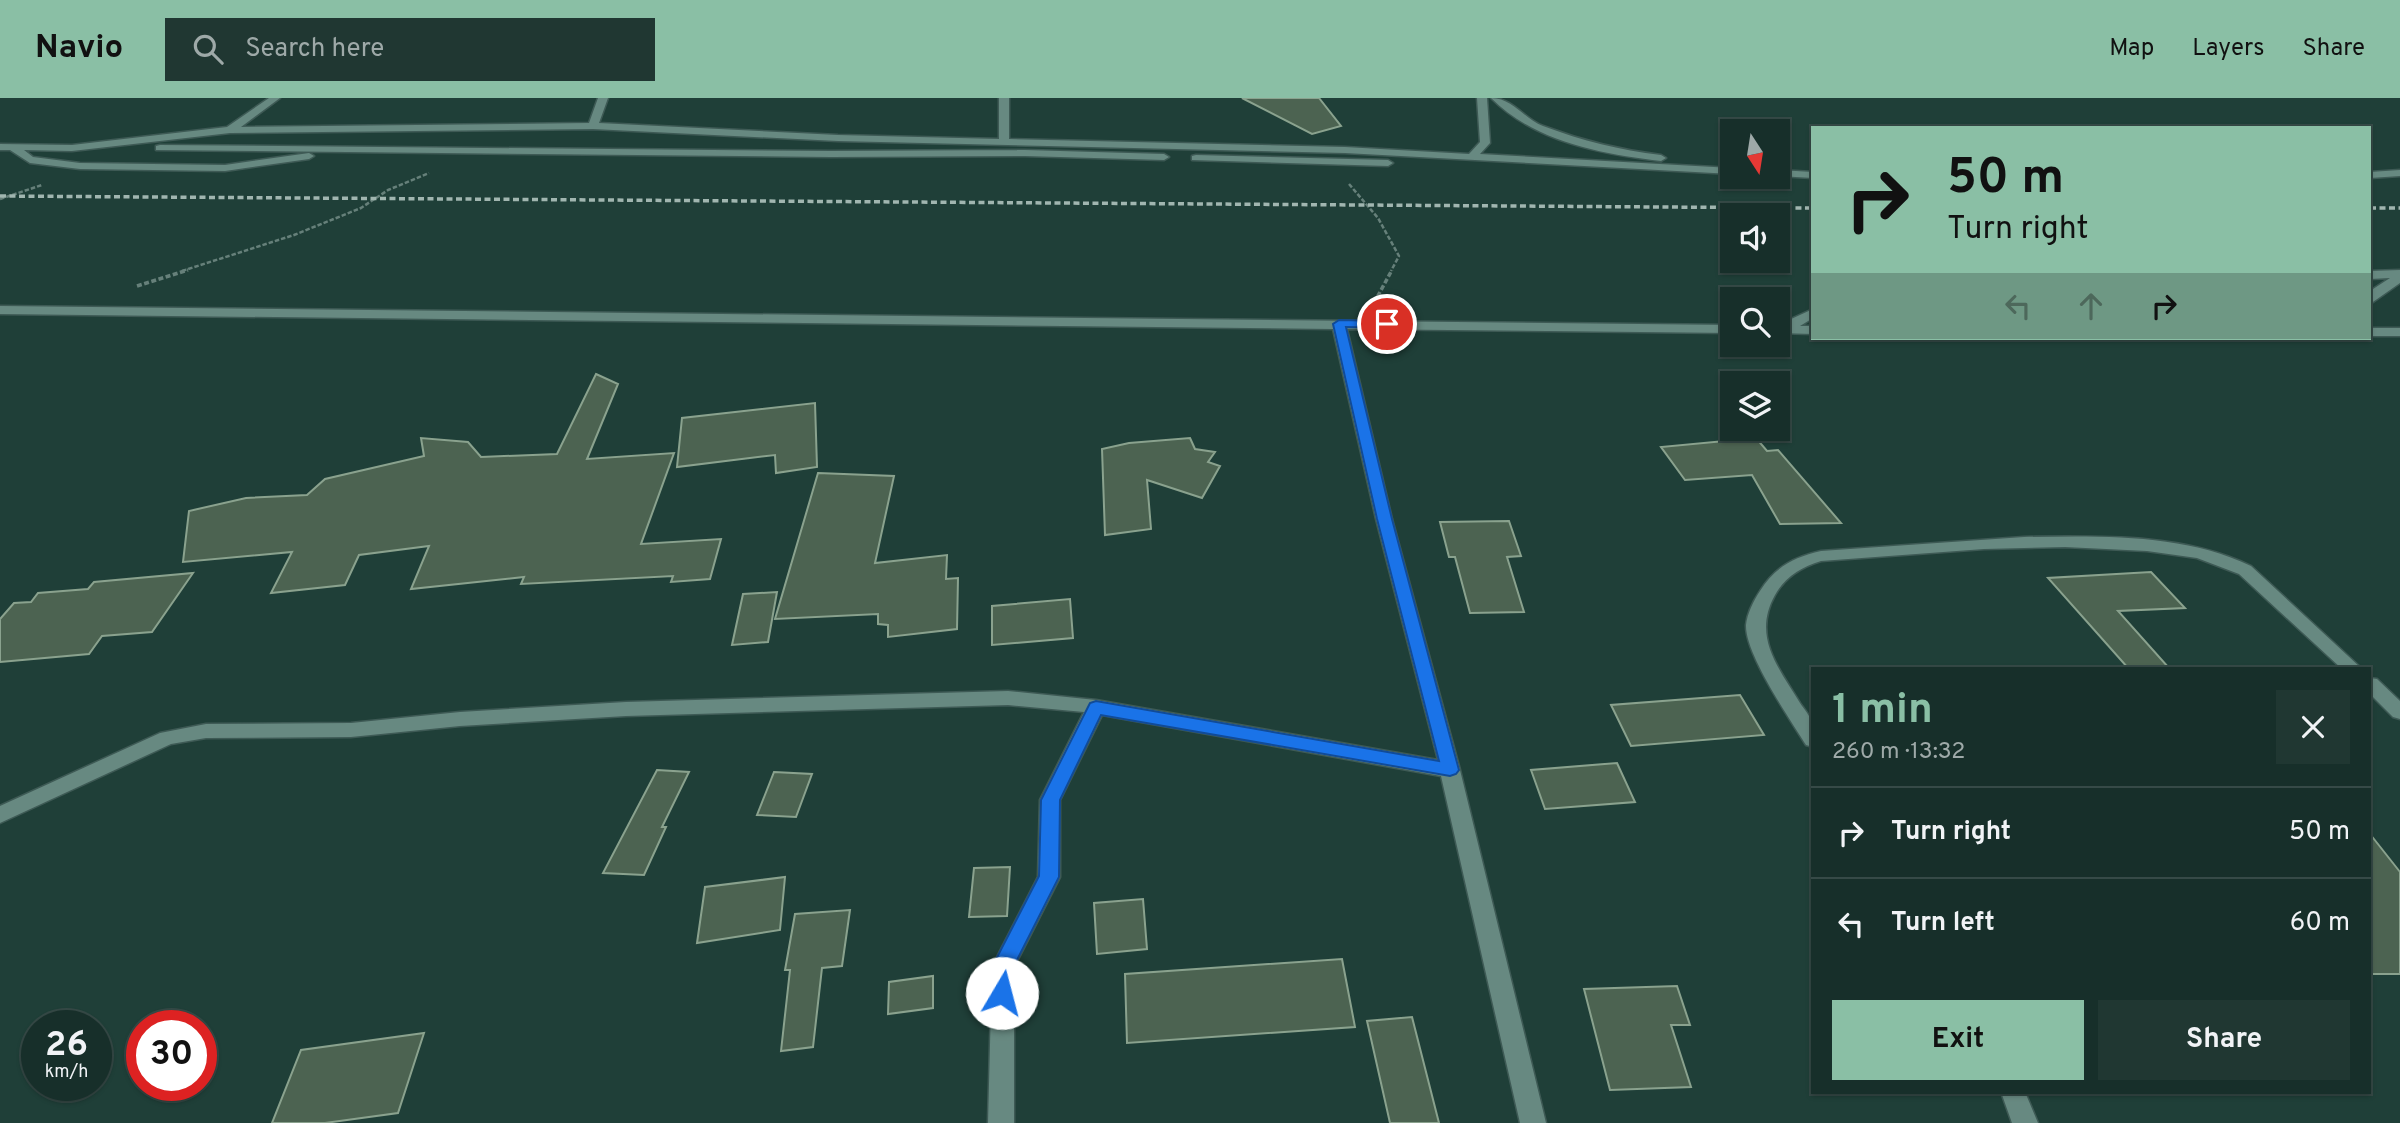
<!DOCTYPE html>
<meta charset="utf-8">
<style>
body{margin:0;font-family:Overpass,sans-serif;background:#203732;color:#f1f3f6;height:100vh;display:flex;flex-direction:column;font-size:26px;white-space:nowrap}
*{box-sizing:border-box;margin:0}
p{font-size:23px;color:#9ea9a8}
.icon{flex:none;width:38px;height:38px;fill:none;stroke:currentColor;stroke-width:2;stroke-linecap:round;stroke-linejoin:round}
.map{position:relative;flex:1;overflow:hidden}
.drawer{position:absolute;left:1811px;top:569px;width:560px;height:427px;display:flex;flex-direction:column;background:#172f2a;border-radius:0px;box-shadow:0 2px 5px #0004,0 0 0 2px #364a47}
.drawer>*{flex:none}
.hud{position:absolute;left:1811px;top:28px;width:560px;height:214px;border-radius:0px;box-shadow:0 2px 5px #0004,0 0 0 2px #364a47;background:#8abfa5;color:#111;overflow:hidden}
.needle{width:46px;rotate:168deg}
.buttons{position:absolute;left:1720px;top:21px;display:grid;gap:14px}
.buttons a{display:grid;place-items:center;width:70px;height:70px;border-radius:0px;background:#172f2a;box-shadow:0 2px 5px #0004,0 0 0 2px #364a47;font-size:35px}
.speed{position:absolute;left:21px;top:912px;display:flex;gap:14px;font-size:35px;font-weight:700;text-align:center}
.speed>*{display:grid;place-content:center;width:91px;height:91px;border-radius:50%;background:#172f2a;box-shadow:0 2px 5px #0004,0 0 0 2px #364a47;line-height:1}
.speed small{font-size:18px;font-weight:400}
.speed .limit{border:10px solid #d22;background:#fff;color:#111}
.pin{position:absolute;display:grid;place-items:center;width:60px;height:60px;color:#fff;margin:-30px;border:4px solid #fff;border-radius:50%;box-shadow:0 2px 7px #0007}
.me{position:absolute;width:77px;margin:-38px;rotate:8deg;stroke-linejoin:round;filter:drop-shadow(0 0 5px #0008)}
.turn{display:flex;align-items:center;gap:24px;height:147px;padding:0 21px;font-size:32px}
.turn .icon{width:91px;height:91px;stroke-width:2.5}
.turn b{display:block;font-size:49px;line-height:60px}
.lanes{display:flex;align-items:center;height:66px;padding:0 21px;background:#0003;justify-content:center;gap:35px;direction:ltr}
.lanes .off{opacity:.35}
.round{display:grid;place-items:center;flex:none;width:74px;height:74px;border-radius:0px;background:#203732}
.summary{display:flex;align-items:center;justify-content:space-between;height:119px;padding:0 21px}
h1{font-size:42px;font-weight:700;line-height:52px;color:#8abfa5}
.action{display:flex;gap:14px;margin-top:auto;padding:14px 21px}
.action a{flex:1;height:80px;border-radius:0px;background:#8abfa5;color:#111;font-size:28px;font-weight:700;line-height:80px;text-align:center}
.action a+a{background:#203732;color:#f1f3f6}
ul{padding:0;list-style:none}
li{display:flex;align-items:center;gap:21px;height:91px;padding:0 21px;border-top:2px solid #364a47}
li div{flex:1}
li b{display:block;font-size:26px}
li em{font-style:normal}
header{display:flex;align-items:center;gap:42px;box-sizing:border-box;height:98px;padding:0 35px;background:#8abfa5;color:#111}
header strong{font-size:33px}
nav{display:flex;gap:38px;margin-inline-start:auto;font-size:24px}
.search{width:490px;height:63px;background:#203732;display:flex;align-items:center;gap:18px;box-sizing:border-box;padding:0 24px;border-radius:0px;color:#9ea9a8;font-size:26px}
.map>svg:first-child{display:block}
.building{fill:#4c6351;stroke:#8aa28e;stroke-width:2}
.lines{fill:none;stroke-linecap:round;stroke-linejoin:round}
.minor-casing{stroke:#3e5a55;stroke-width:3}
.path-far1{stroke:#66807a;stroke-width:2.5;stroke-dasharray:4.5 2;stroke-linecap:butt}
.path{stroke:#66807a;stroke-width:3.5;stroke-dasharray:5 2.5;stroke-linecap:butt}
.minor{fill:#678981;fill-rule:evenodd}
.rail{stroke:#a1b6b0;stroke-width:3.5;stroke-dasharray:6 3.5;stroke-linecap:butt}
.route{fill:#1a73e8;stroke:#114b97;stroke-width:2}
</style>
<header>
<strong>Navio</strong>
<div class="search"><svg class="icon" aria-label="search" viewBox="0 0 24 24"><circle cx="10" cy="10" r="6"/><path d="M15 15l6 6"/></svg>Search here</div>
<nav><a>Map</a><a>Layers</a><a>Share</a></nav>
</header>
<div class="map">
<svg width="2400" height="1025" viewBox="0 0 2400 1025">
<rect width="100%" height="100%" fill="#1f3f38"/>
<!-- building -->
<path class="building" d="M 1242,0 L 1319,0 L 1341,28 L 1312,36 Z
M 596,276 L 618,286 L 587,361 L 674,355 L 641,446 L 721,441 L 710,481 L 671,484 L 673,478 L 521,486 L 524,479 L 411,491 L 429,448 L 359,457 L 345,487 L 271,495 L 292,454 L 183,464 L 189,413 L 246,400 L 307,397 L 325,381 L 424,358 L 421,340 L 468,344 L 481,359 L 557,356 Z
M 815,305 L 817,369 L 776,375 L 775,357 L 677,369 L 682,320 Z
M 1190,340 L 1195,351 L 1215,354 L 1208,364 L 1220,368 L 1202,400 L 1147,382 L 1151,431 L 1105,437 L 1102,351 L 1129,345 Z
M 1756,340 L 1767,353 L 1778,352 L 1841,425 L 1780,426 L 1752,377 L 1685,382 L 1661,349 Z
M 818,375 L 894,378 L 875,465 L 947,457 L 946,481 L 958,480 L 957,531 L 888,539 L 888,527 L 878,526 L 878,516 L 775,521 Z
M 1509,423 L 1521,458 L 1507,459 L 1524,514 L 1470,515 L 1455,459 L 1449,459 L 1440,424 Z
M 2151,474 L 2185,510 L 2118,513 L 2169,570 L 2128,570 L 2048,480 Z
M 193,475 L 152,534 L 102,538 L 89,556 L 0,564 L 0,521 L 14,505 L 31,504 L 38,495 L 88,491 L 94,484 Z
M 777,494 L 768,544 L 732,547 L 743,496 Z
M 1070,501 L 1073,540 L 992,547 L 992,508 Z
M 1740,597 L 1764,637 L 1631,648 L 1611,607 Z
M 1617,665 L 1635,704 L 1545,711 L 1531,672 Z
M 657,672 L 689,674 L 662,729 L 666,729 L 644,777 L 603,775 Z
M 774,674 L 812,676 L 796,719 L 757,717 Z
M 2370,736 L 2400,774 L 2400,876 L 2370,876 Z
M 1010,769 L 1007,818 L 969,819 L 974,770 Z
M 785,779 L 780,832 L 697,845 L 705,789 Z
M 1143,801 L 1147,851 L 1097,856 L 1094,805 Z
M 850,812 L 842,868 L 822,870 L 813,949 L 781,953 L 790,872 L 785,872 L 795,816 Z
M 1342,861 L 1355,929 L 1127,945 L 1125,876 Z
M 933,878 L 933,910 L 888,916 L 889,884 Z
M 1677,888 L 1690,927 L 1671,927 L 1691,989 L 1610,992 L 1584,891 Z
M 1412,919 L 1439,1025 L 1390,1025 L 1367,923 Z
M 424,935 L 398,1015 L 325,1025 L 272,1025 L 301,952 Z"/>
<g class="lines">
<!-- minor casing -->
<g class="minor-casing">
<path id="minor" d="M 269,0 L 280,0 L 241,29 L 589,25 L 598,0 L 608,0 L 599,25 L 838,37 L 999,41 L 999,0 L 1009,0 L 1009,41 L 1345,49 L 1469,56 L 1480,44 L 1477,0 L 1487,0 L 1490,45 L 1480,56 L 1732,70 L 1732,76 L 1345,55 L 838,43 L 593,31 L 230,35 L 72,53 L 24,52 L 33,59 L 80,65 L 225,67 L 309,55 L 314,58 L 309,61 L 225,73 L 80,71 L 30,65 L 10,52 L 0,52 L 0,46 L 72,47 L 227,29 Z
M 1491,0 C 1513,0 1524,21 1543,28 C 1583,43 1619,52 1661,57 L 1666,60 L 1661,63 C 1602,56 1535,44 1491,0 Z
M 160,47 L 831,53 L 1025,52 L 1164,56 L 1169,59 L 1164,62 L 1025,58 L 831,59 L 156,52 L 156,48 Z
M 1196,57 L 1388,62 L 1393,65 L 1388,68 L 1192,62 L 1192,58 Z
M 1778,72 L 1813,74 L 1813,80 L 1778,78 Z
M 2400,72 L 2400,78 L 2370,80 L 2370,74 Z
M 2400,172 L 2400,185 L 2370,206 L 2370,193 L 2390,180 L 2370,181 L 2370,173 Z
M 0,208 L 1732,227 L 1732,235 L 1347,231 L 1392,421 L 1460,672 L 1546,1025 L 1520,1025 L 1441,678 L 1102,617 L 1060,702 L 1060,779 L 1014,869 L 1014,1025 L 988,1025 L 992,869 L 1038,779 L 1040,702 L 1084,614 L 1008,607 L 626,618 L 460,628 L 351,639 L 206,640 L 171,646 L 0,725 L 0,708 L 160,635 L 206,626 L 351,625 L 460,614 L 626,604 L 1008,593 L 1096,602 L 1438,662 L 1376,421 L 1333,231 L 0,216 Z
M 1813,211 L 1813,220 L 1800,228 L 1813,228 L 1813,236 L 1778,235 L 1778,227 Z
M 2370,230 L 2400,230 L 2400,238 L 2370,238 Z
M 2024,439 C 2099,438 2183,435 2251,468 L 2361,570 L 2341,570 L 2239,476 L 2197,460 L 2147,453 L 2065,449 L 1984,451 L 1821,463 C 1801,469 1785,479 1775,497 C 1752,538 1778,569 1800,605 C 1804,611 1812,620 1813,628 C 1814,634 1813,642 1813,649 L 1806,647 C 1790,621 1745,556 1746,527 C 1747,516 1754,502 1760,493 C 1775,469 1794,459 1821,453 Z
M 2370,580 L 2377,581 L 2400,603 L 2400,621 L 2393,619 L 2370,596 Z
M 2001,994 L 2025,994 L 2038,1025 L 2012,1025 Z"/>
</g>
<!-- path-far1 -->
<path class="path-far1" d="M 1349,86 L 1378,120 L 1399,158 L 1391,173
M 0,101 L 42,87
M 182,173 L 294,137 L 361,110 L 388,92 L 429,75"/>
<!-- path -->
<path class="path" d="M 137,188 L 188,172
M 1374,205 L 1392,172"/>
<!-- minor -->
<use href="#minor" class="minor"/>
<!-- rail -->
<path class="rail" d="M 0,98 L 1813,110
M 2370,110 L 2400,110"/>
</g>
<!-- route -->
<path class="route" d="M 1339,222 L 1387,223 L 1393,226 L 1387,230 L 1346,229 L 1392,421 L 1459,672 L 1456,676 L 1450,678 L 1101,617 L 1060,702 L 1059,779 L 1013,870 L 1013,895 L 1010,902 L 1002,905 L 995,902 L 992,895 L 992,869 L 1039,778 L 1041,702 L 1090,605 L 1096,603 L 1439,663 L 1377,421 L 1333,226 Z"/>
</svg>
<div class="buttons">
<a><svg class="needle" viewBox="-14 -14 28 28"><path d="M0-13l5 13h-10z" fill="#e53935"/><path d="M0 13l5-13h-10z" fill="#9ea9a8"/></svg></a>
<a><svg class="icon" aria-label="sound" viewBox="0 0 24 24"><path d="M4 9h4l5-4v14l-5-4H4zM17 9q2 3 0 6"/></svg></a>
<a><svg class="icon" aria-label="search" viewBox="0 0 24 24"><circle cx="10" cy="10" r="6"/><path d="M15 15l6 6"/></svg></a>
<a><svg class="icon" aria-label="layers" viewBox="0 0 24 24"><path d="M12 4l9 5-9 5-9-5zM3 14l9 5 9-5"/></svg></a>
</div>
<div class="speed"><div>26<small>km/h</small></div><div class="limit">30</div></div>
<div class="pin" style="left:1387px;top:226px;background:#d93025"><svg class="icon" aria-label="arrive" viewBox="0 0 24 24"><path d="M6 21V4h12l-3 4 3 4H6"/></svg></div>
<svg class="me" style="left:1002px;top:895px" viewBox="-20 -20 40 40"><circle r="19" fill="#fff"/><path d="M0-13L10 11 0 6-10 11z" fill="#1a73e8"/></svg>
<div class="hud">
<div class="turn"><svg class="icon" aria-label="right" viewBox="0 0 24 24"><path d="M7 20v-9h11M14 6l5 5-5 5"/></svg><div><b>50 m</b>Turn right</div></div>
<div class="lanes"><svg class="icon off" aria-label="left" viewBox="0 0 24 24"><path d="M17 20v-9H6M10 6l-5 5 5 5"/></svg><svg class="icon off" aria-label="ahead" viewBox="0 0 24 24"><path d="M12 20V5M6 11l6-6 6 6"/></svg><svg class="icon" aria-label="right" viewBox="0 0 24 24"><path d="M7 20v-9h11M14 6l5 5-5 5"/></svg></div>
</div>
<section class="drawer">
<div class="summary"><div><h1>1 min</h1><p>260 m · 13:32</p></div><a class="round"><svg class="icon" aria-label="close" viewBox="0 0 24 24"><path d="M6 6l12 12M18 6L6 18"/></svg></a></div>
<ul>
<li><svg class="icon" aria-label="right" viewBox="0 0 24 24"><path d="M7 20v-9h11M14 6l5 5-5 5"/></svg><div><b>Turn right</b></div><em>50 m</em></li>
<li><svg class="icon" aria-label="left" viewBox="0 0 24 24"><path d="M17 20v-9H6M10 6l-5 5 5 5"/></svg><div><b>Turn left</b></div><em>60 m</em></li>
</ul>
<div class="action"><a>Exit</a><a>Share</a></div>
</section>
</div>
